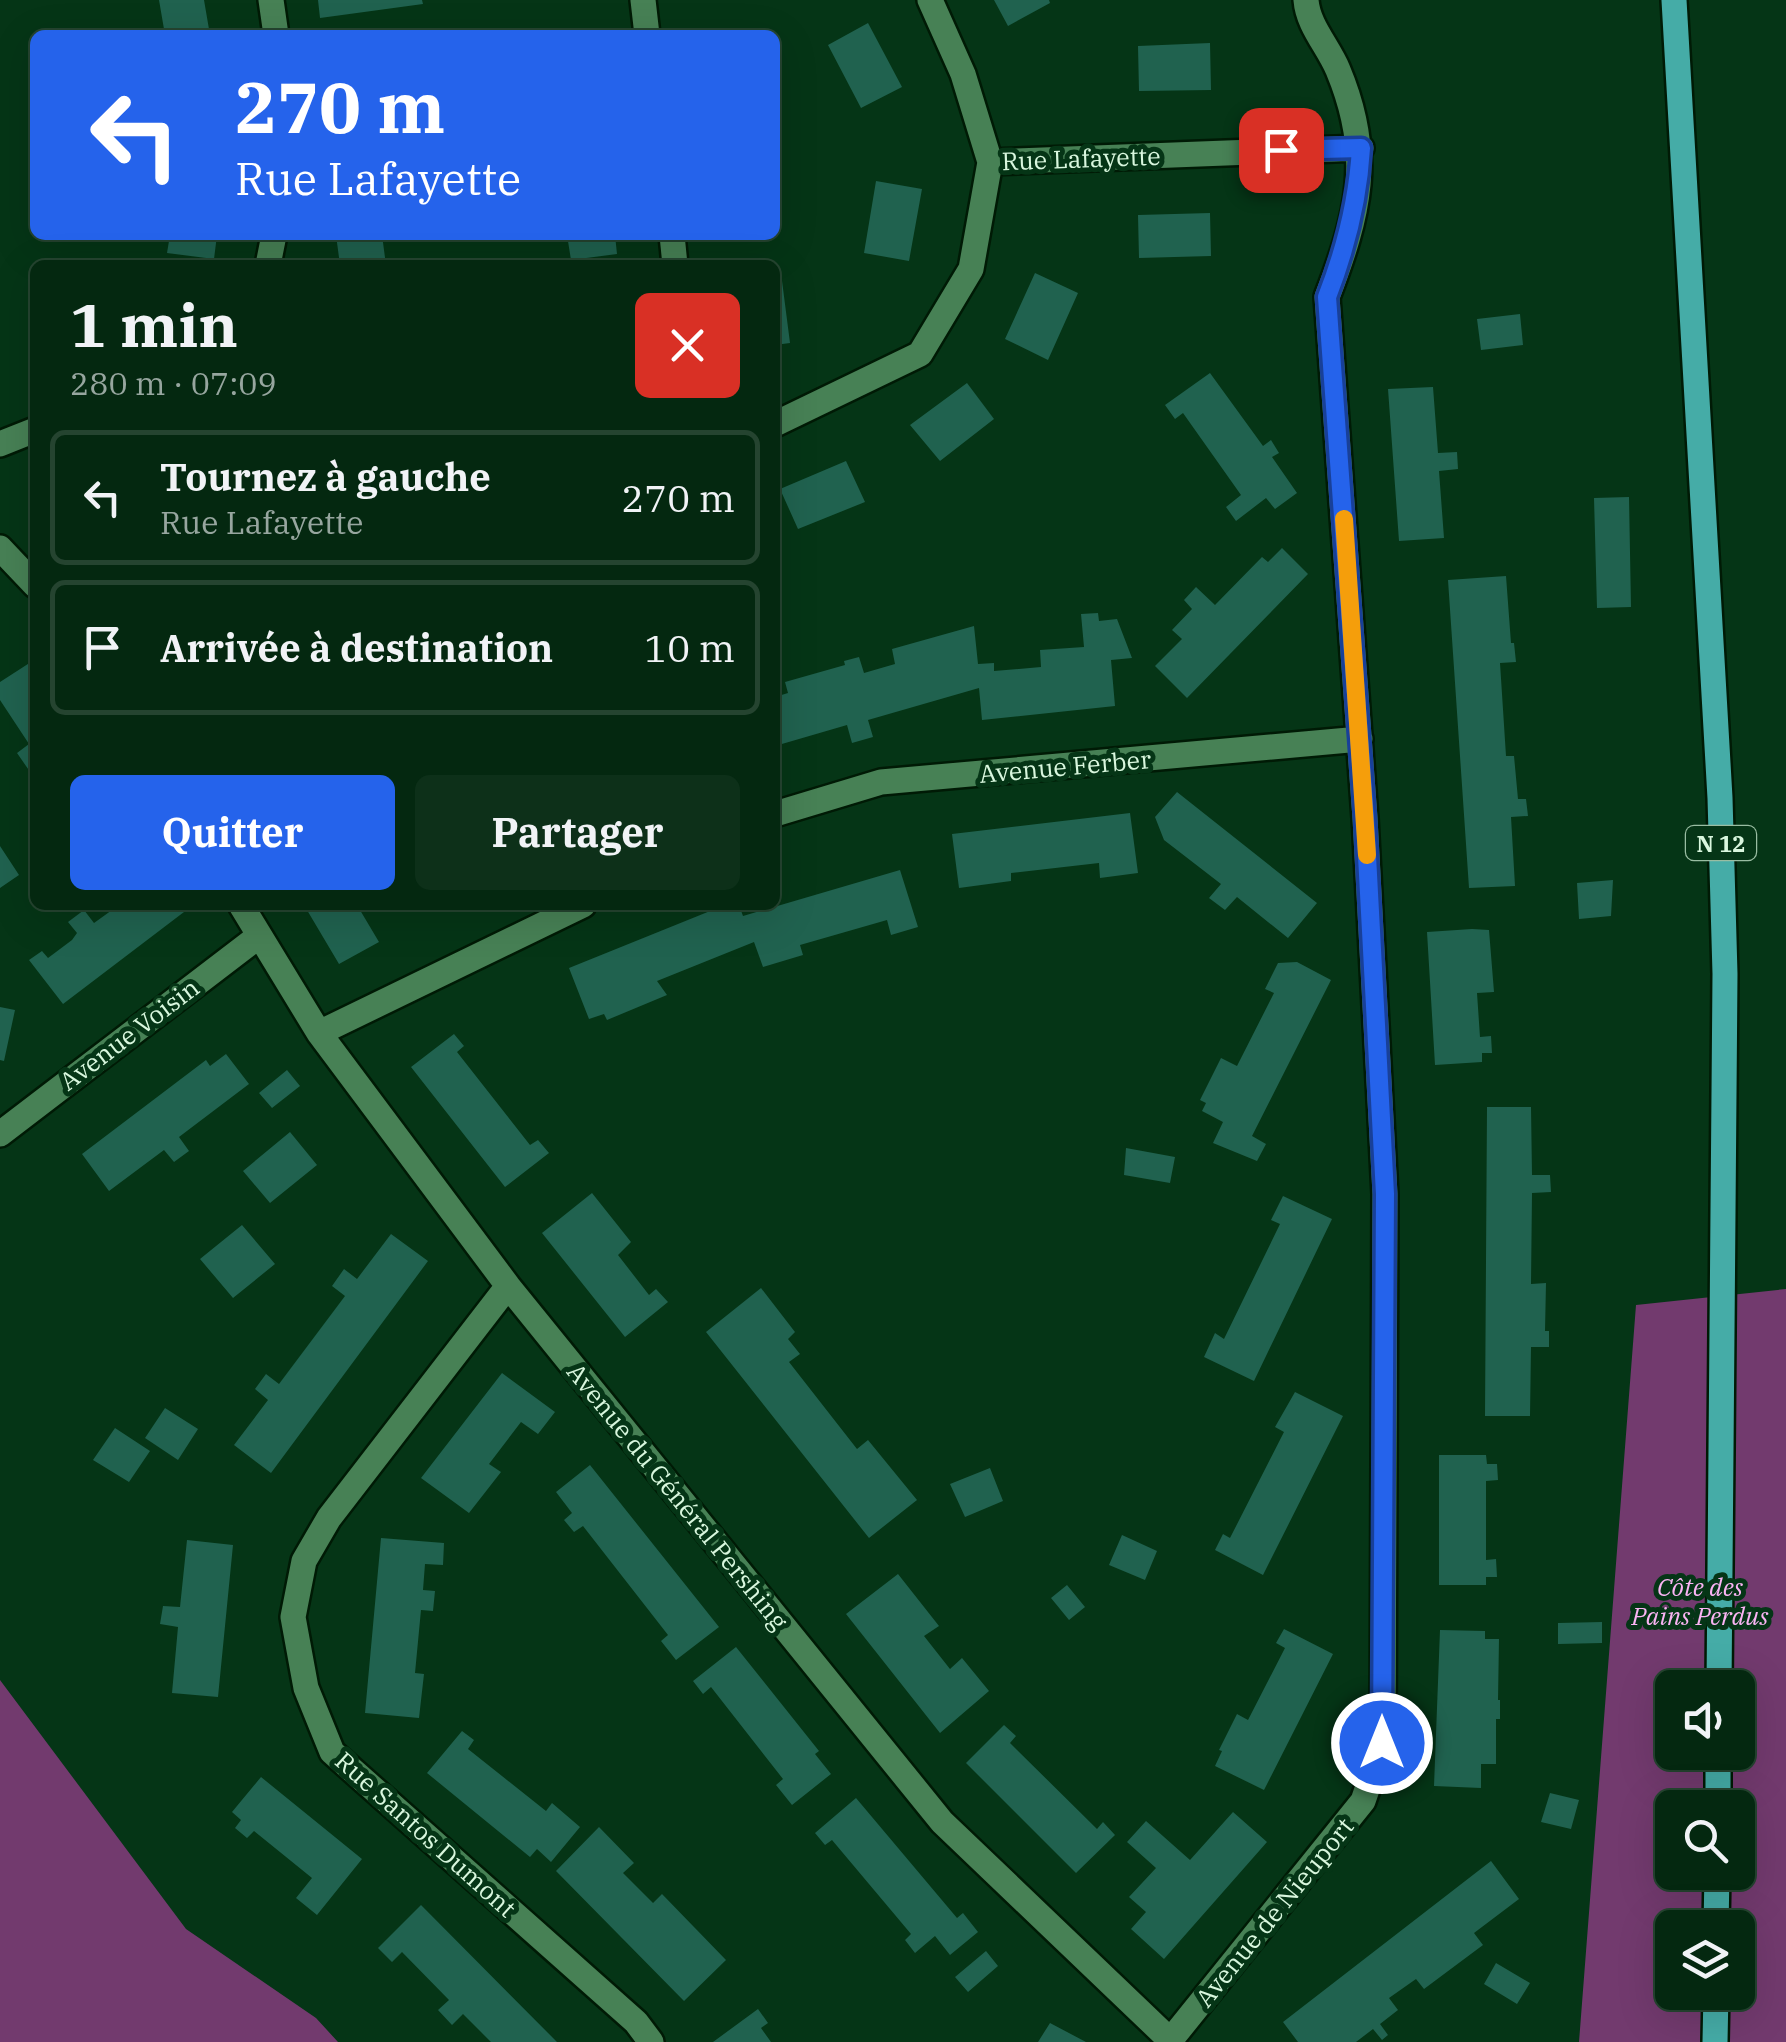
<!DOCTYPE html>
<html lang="fr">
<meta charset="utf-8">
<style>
body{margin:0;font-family:"IBM Plex Serif",serif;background:#0d3019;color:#f1f3f6;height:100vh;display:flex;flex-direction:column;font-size:38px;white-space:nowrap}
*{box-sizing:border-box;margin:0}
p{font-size:32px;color:#97a69f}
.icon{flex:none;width:55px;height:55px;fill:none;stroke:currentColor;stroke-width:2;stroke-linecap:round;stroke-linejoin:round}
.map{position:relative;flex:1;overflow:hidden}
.details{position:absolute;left:30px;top:260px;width:750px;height:650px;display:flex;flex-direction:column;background:#042810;border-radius:15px;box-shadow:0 10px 40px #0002,0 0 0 2px #254430}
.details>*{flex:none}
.top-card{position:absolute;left:30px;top:30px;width:750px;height:210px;border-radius:15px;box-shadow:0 10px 40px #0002,0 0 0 2px #254430;background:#2563eb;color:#fff;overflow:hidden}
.fabs{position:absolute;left:1655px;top:1670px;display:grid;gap:20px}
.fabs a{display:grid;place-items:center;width:100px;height:100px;border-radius:15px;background:#042810;box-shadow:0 10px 40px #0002,0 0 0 2px #254430;font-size:50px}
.pin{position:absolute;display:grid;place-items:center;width:85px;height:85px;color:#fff;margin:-42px;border-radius:20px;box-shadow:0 5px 15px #0006}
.me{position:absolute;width:110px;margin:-55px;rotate:0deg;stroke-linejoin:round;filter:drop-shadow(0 0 8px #0008)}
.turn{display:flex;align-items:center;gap:35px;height:210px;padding:0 40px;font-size:45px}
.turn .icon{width:130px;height:130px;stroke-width:2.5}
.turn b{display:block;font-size:70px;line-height:85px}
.round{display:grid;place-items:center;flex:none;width:105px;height:105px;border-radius:15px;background:#0d3019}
.head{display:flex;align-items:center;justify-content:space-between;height:170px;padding:0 40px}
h1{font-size:60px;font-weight:700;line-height:75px}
.action{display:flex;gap:20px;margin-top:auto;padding:20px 40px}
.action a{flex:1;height:115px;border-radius:15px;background:#2563eb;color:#fff;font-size:40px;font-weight:700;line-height:115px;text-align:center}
.action a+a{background:#0d3019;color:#f1f3f6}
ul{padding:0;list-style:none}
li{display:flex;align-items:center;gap:30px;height:135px;margin:0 20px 15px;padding:0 20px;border:5px solid #254430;border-radius:15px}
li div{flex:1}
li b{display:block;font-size:38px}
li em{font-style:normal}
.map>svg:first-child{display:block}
.green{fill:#723a6e;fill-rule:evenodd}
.building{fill:#20624f}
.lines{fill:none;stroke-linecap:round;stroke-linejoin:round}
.minor-casing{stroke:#001a05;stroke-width:30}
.major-casing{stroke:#001a05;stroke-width:30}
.minor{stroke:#478155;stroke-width:25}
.major{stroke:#45aca7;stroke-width:25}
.route-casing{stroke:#184099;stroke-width:25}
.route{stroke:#2563eb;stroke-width:18}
.slow{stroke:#f59e0b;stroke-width:18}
.labels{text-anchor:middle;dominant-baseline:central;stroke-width:10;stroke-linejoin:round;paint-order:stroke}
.shield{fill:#053516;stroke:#99bda2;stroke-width:2.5}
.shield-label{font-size:22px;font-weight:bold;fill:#d9f7de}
.street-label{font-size:25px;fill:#d9f7de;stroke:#053516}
.park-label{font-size:25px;font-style:italic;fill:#fbb4f4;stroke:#053516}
</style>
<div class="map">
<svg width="1786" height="2042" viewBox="0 0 1786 2042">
<rect width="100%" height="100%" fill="#053516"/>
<!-- green -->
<path class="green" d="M 1786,1289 L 1786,2042 L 1579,2042 L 1636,1305 ZM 1672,1688 L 1738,1688 L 1738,1752 L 1672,1752 ZM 1672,1808 L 1738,1808 L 1738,1872 L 1672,1872 ZM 1672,1928 L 1738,1928 L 1738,1992 L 1672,1992 Z
M 0,1680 L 186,1929 L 316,2018 L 338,2042 L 0,2042 Z"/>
<!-- building -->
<path class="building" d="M 159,0 L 204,0 L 210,35 L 165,35 Z
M 318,0 L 422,0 L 423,4 L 320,18 Z
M 994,0 L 1049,0 L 1050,3 L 1008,26 Z
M 868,23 L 902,87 L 861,108 L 828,45 Z
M 1210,43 L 1211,90 L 1139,91 L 1138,46 Z
M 876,181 L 922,189 L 909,261 L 864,253 Z
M 1210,213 L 1211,256 L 1139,258 L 1138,215 Z
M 170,235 L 217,235 L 214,259 L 167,253 Z
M 336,235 L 382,235 L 386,265 L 340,265 Z
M 567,235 L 615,235 L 617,254 L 571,260 Z
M 781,273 L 790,343 L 775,345 L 775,274 Z
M 1035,273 L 1078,293 L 1048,360 L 1005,339 Z
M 1520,314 L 1523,345 L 1481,350 L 1477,319 Z
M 1210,373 L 1263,446 L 1271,440 L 1279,453 L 1272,457 L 1297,493 L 1275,509 L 1266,498 L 1236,521 L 1226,507 L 1241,495 L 1183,413 L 1175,419 L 1165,405 Z
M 967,383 L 994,419 L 940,461 L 910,425 Z
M 1433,387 L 1438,453 L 1457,452 L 1458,469 L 1439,471 L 1444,538 L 1399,541 L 1388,389 Z
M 846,461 L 865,502 L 798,529 L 780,489 Z
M 1629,497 L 1631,607 L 1597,608 L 1594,498 Z
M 1282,548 L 1308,574 L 1187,698 L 1155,666 L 1182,639 L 1172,630 L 1192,609 L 1184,600 L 1196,587 L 1215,605 L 1262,557 L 1268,562 Z
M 1506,576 L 1511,643 L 1514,643 L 1516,662 L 1500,663 L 1506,756 L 1514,756 L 1518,799 L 1526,799 L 1528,816 L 1511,817 L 1515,886 L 1469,888 L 1448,580 Z
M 1098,613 L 1099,621 L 1117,619 L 1132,658 L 1111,660 L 1115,706 L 982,720 L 979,688 L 868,720 L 873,737 L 852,743 L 847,725 L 775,746 L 775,697 L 788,693 L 785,682 L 845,665 L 844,661 L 859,657 L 864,673 L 895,664 L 892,649 L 974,626 L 978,664 L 994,663 L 994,671 L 1041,667 L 1040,650 L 1084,647 L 1081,614 Z
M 31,662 L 35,668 L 35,779 L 17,753 L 29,744 L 0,700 L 0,682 Z
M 1177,792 L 1317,903 L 1288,938 L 1237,897 L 1225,910 L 1209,898 L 1221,884 L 1164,840 L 1155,817 Z
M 1130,813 L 1138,873 L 1100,878 L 1099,863 L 1011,873 L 1011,881 L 959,888 L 952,834 Z
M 0,846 L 19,875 L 0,888 Z
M 900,870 L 918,927 L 891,935 L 887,920 L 800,945 L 803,955 L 763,967 L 754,942 L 657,981 L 667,995 L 607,1020 L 604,1014 L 589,1019 L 569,968 L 725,905 L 739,905 L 743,916 Z
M 1613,880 L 1611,916 L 1579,919 L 1577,883 Z
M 119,905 L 179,905 L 184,912 L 63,1004 L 29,960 L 42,951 L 48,958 L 72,940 L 77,933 L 68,922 L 84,910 L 94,923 Z
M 304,905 L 357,905 L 379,942 L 339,964 Z
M 1472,929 L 1489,930 L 1494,992 L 1477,993 L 1480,1037 L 1491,1036 L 1492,1053 L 1482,1053 L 1482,1062 L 1435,1065 L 1427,932 Z
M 1297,962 L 1331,980 L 1252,1136 L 1266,1144 L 1257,1161 L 1213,1143 L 1223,1122 L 1202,1111 L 1206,1103 L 1200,1100 L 1221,1058 L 1237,1066 L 1274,993 L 1265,989 L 1278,963 Z
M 0,1007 L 15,1010 L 4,1061 L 0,1060 Z
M 454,1034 L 464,1046 L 457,1052 L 530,1145 L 538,1140 L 549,1153 L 505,1187 L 411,1067 Z
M 226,1054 L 249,1084 L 179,1137 L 189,1151 L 174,1162 L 164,1150 L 109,1191 L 82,1154 L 206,1060 L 210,1066 Z
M 287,1070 L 300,1086 L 272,1108 L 259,1093 Z
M 1487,1107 L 1531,1107 L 1532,1175 L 1550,1175 L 1551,1192 L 1532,1193 L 1531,1284 L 1546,1283 L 1545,1331 L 1549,1331 L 1549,1347 L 1531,1347 L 1530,1416 L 1485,1416 Z
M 290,1132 L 317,1165 L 270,1203 L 243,1171 Z
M 1126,1148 L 1175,1157 L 1170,1183 L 1124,1175 Z
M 592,1193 L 631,1242 L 618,1255 L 649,1295 L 656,1289 L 668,1302 L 625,1337 L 542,1233 Z
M 1283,1196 L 1332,1219 L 1254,1381 L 1204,1357 L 1215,1333 L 1224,1339 L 1280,1224 L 1271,1220 Z
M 242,1225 L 275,1264 L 233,1298 L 200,1259 Z
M 391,1234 L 428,1261 L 271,1473 L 234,1445 L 268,1400 L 255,1389 L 266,1374 L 279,1384 L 345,1296 L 332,1286 L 344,1269 L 357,1279 Z
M 761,1288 L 795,1332 L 788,1339 L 800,1354 L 789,1362 L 857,1449 L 868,1440 L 917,1500 L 869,1538 L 706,1332 Z
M 502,1373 L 555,1412 L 538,1434 L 521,1422 L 489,1464 L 501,1472 L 469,1513 L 421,1478 Z
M 1295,1392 L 1343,1416 L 1263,1575 L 1215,1550 L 1223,1534 L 1230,1538 L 1284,1432 L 1275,1427 Z
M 165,1408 L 198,1429 L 178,1460 L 145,1438 Z
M 115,1428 L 150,1451 L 129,1482 L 93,1460 Z
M 1439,1455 L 1486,1455 L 1487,1464 L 1497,1464 L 1498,1480 L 1486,1481 L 1486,1560 L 1496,1559 L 1497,1577 L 1486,1577 L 1486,1585 L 1439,1585 Z
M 590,1465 L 719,1627 L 676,1660 L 661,1641 L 668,1635 L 583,1526 L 574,1532 L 564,1520 L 572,1513 L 556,1492 Z
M 990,1468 L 1003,1501 L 965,1517 L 950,1484 Z
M 1122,1535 L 1157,1551 L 1145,1580 L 1109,1565 Z
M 381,1538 L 444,1543 L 443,1565 L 425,1564 L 423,1590 L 435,1591 L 433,1611 L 421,1610 L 415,1673 L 424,1674 L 419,1718 L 365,1713 Z
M 187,1540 L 233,1545 L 218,1697 L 172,1693 L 178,1627 L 160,1624 L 163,1606 L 180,1607 Z
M 898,1574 L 939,1626 L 924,1636 L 950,1669 L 962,1658 L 989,1691 L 940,1733 L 846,1614 Z
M 1067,1585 L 1085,1607 L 1069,1620 L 1051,1598 Z
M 1602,1622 L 1602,1643 L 1558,1644 L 1558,1623 Z
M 1284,1629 L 1333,1654 L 1264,1790 L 1215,1766 L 1222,1751 L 1219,1750 L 1237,1714 L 1248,1720 L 1285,1648 L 1276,1643 Z
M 1440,1630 L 1485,1631 L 1485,1639 L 1499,1639 L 1498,1700 L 1500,1700 L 1500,1719 L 1496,1719 L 1496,1764 L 1481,1764 L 1481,1788 L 1434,1786 Z
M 736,1647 L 819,1751 L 815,1754 L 831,1774 L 792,1805 L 776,1785 L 783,1779 L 711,1687 L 703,1694 L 693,1681 Z
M 1004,1725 L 1016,1736 L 1010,1743 L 1097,1829 L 1103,1822 L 1115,1835 L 1076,1873 L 966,1763 Z
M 462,1731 L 474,1740 L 468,1749 L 546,1811 L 552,1803 L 580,1827 L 551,1862 L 537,1849 L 530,1857 L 427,1773 Z
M 261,1777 L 362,1859 L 317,1915 L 296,1898 L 312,1878 L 254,1831 L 247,1838 L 235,1828 L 241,1820 L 232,1812 Z
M 1550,1793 L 1579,1800 L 1571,1829 L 1541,1822 Z
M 856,1798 L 957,1918 L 963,1913 L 978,1932 L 950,1955 L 935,1936 L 915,1953 L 905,1940 L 911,1934 L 832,1840 L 825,1845 L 815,1833 Z
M 1233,1812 L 1267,1842 L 1164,1959 L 1131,1929 L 1146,1912 L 1129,1897 L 1156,1868 L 1127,1842 L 1146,1821 L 1190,1860 Z
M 599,1827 L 634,1863 L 623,1873 L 653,1903 L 662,1894 L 726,1960 L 684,2001 L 556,1871 Z
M 1491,1861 L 1519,1899 L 1474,1933 L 1483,1945 L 1424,1989 L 1416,1979 L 1389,1998 L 1398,2010 L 1380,2024 L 1388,2035 L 1382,2040 L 1373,2029 L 1356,2042 L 1298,2042 L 1283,2022 Z
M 421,1905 L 557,2042 L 491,2042 L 463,2014 L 452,2025 L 438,2010 L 449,2000 L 402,1952 L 392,1962 L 378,1948 Z
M 986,1951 L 998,1966 L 968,1992 L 955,1977 Z
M 1496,1963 L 1530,1983 L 1517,2004 L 1484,1984 Z
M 758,2009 L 768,2023 L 761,2028 L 771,2042 L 713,2042 Z
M 1050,2023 L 1086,2042 L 1038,2042 Z"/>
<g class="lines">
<!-- minor casing -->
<g class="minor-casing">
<path id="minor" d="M 271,0 L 276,35
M 643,0 L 647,35
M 930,0 L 963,74 L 990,162
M 672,235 L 675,265
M 268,265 L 274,235
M 775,424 L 920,354 L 971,269 L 990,162 L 1361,148
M 0,444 L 35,430
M 0,548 L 35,585
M 775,814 L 881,782 L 1360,739
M 241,905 L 319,1033 L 508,1286 L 942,1822 L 1170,2040
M 319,1033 L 583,905
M 0,1134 L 259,936
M 508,1286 L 329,1518 L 304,1561 L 293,1617 L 306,1688 L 332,1752 L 636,2022 L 651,2042
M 1169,2042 L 1363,1801 L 1383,1743 L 1385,1194 L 1365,818 L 1327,297 C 1359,214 1374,156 1338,70 C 1328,46 1308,26 1306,0"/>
</g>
<!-- major casing -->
<g class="major-casing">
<path id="major" d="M 1674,0 L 1720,798 L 1725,974 L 1719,1688
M 1718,1808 L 1718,1752
M 1716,1928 L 1717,1872
M 1715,2042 L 1716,1992"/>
</g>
<!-- minor -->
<use href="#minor" class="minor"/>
<!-- major -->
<use href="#major" class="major"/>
</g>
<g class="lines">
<!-- route casing -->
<g class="route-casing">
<path id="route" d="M 1281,150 L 1361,148 C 1358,201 1346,248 1327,297 L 1365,818 L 1385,1194 L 1382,1743"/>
</g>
<!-- route -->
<use href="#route" class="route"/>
<!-- slow -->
<path class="slow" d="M 1344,519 L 1367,855"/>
</g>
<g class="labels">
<!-- shield labels -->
<rect class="shield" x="1686" y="826" width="70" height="34" rx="8"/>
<g class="shield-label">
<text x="1721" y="843">N 12</text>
</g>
<!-- street labels -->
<g class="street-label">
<text transform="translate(1081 158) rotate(-2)">Rue Lafayette</text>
<text transform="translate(1065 766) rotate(-5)">Avenue Ferber</text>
<text transform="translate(129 1034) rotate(-37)">Avenue Voisin</text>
<text transform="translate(678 1496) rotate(51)">Avenue du Général Pershing</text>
<text transform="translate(426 1834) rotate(42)">Rue Santos Dumont</text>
<text transform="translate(1274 1912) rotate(-51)">Avenue de Nieuport</text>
</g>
<!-- park labels -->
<g class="park-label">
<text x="1700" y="1586">Côte des<tspan x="1700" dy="29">Pains Perdus</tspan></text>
</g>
</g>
</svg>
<div class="fabs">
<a><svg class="icon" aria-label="sound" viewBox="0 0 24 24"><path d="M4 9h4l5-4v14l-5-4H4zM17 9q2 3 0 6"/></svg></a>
<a><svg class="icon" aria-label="search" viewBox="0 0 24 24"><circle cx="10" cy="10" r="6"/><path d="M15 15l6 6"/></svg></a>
<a><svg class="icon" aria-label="layers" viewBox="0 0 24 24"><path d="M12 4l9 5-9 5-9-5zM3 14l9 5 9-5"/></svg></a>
</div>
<div class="pin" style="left:1281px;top:150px;background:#d93025"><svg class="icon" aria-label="arrive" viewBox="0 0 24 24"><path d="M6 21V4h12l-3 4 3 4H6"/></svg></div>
<svg class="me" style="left:1382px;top:1743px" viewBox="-20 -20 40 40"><circle r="17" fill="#2563eb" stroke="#fff" stroke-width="3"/><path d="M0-11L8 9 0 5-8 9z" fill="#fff"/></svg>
<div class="top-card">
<div class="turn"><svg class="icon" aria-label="left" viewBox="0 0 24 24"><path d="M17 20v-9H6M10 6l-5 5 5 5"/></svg><div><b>270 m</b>Rue Lafayette</div></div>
</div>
<section class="details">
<div class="head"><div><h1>1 min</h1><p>280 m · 07:09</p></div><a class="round" style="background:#d93025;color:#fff"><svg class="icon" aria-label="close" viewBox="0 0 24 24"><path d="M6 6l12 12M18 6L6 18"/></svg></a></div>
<ul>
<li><svg class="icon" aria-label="left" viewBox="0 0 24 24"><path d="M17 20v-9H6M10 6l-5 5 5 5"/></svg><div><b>Tournez à gauche</b><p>Rue Lafayette</p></div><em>270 m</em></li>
<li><svg class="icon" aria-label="arrive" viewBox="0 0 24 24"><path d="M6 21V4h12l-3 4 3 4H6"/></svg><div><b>Arrivée à destination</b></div><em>10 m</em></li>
</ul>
<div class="action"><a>Quitter</a><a>Partager</a></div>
</section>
</div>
